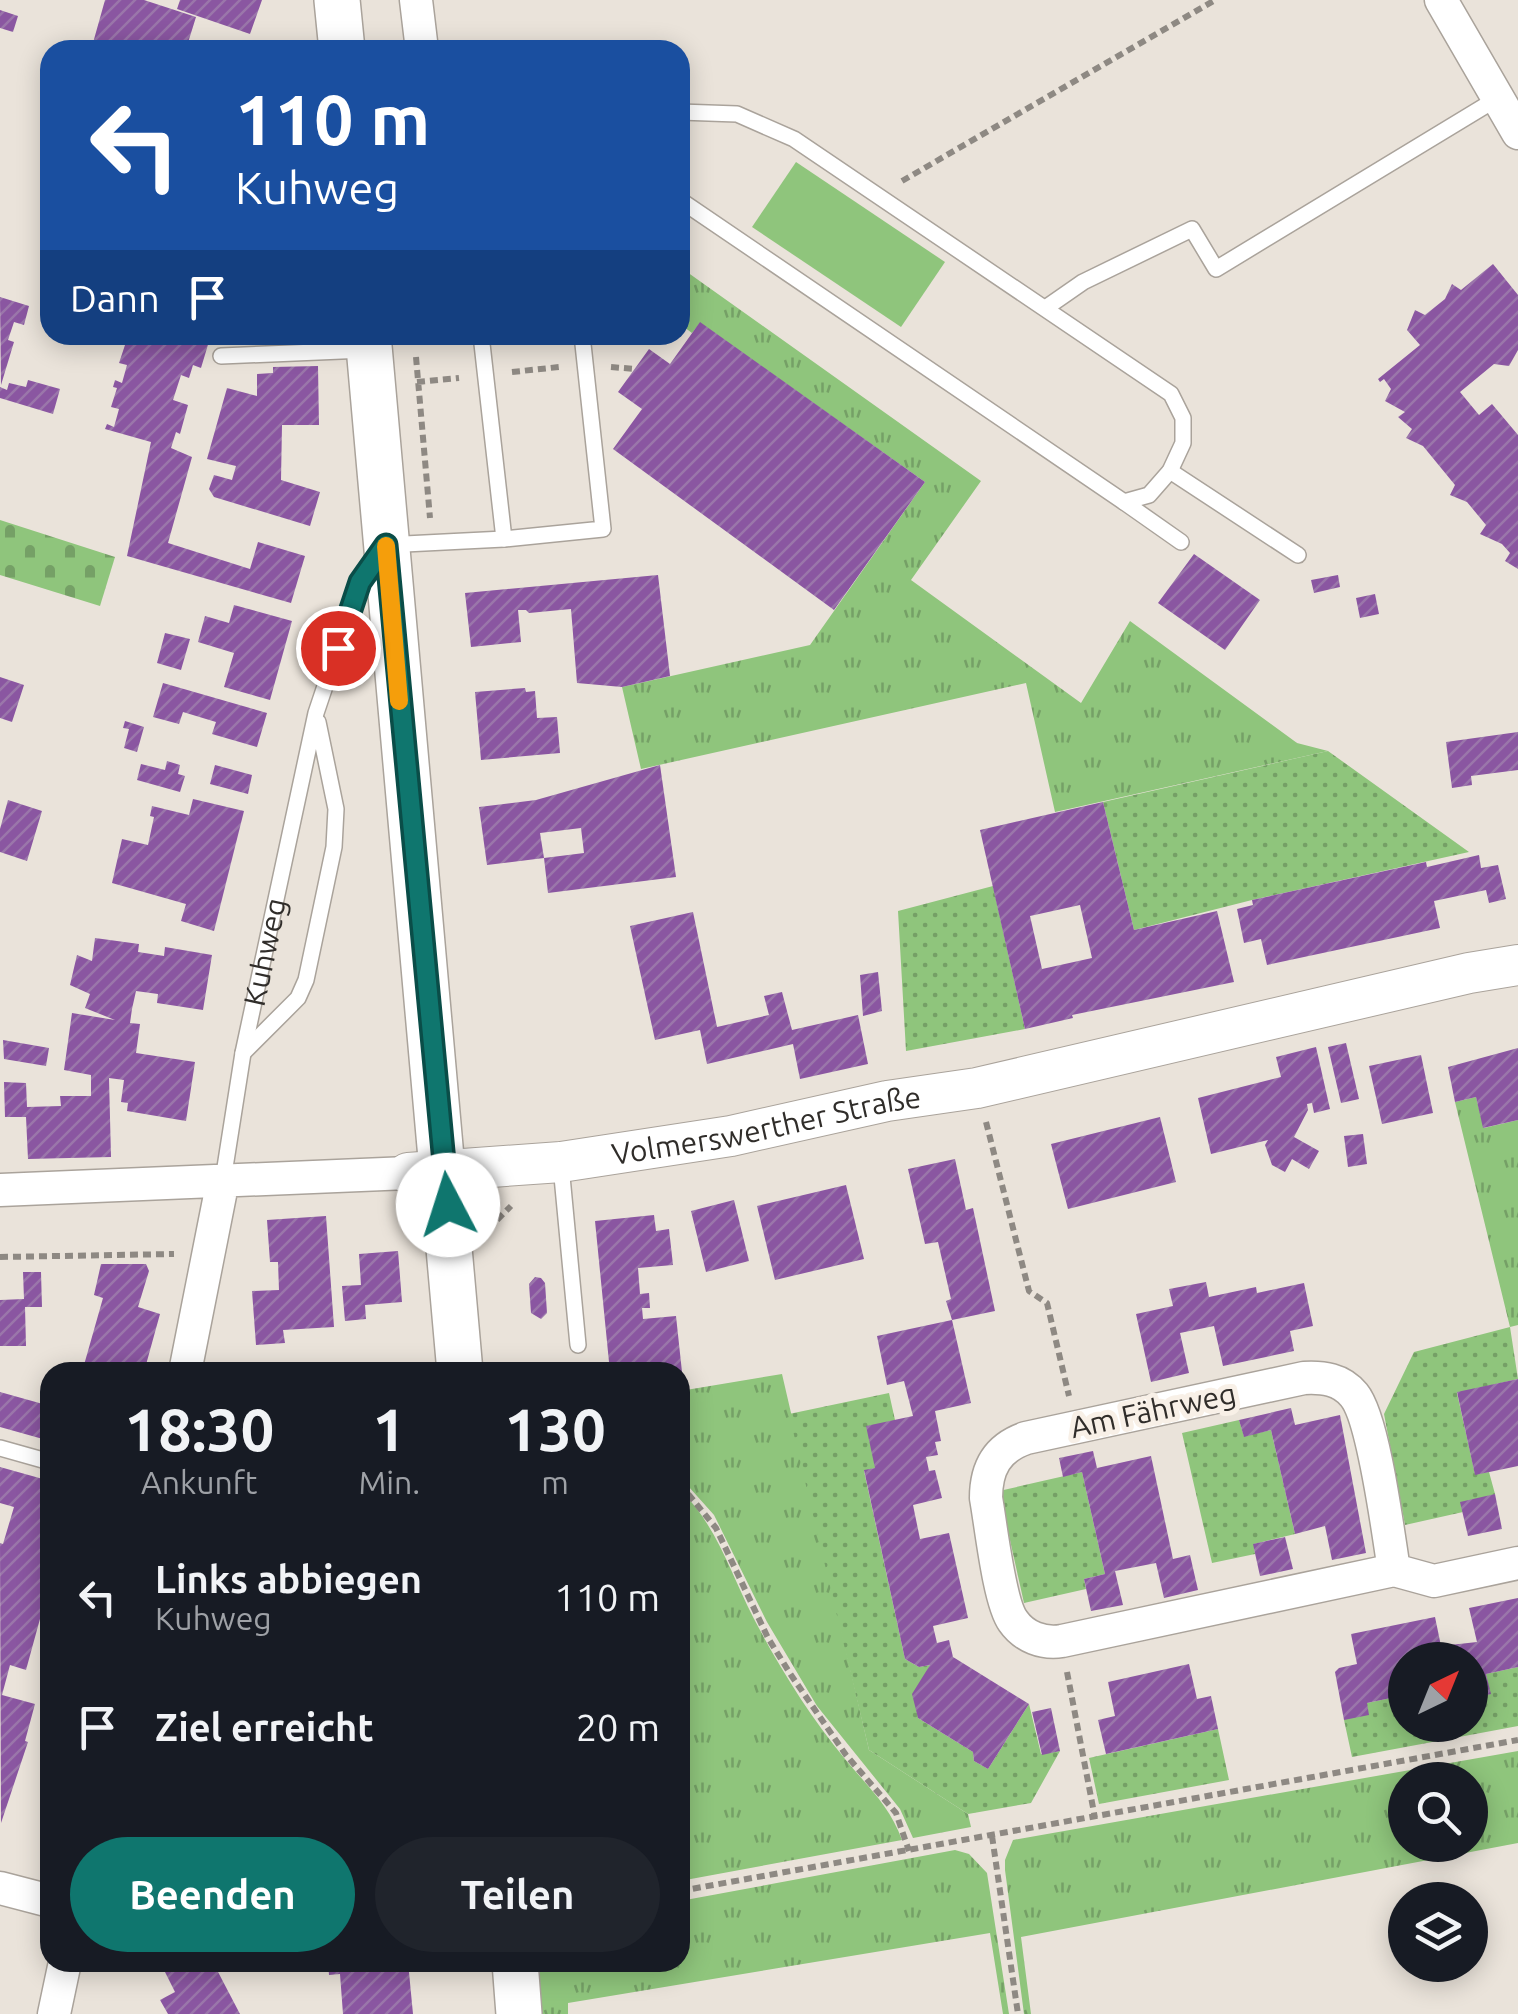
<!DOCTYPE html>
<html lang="de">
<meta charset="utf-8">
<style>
body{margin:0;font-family:Ubuntu,sans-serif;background:#20242c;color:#f1f3f6;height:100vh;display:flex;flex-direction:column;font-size:38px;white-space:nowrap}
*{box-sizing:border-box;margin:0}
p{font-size:32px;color:#9ea1a6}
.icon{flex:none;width:55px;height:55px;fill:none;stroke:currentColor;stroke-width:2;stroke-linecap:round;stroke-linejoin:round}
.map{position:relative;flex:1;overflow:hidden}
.side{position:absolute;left:40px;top:1362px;width:650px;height:610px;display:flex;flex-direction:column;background:#171b24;border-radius:30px;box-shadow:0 5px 25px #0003}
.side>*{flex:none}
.banner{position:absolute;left:40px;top:40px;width:650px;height:305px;border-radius:30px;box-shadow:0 5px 25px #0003;background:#1a4fa0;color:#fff;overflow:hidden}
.needle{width:65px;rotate:43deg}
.fabs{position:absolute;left:1388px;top:1642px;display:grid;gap:20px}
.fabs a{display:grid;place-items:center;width:100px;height:100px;border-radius:50%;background:#171b24;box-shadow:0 5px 25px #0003;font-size:50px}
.pin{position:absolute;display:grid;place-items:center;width:85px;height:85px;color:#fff;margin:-42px;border:5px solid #fff;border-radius:50%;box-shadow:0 2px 10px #0007}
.me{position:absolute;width:110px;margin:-55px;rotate:355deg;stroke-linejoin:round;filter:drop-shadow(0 0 8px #0008)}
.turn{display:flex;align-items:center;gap:35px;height:210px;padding:0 30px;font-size:45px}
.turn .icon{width:130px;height:130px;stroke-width:2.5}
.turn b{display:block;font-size:70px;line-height:85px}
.then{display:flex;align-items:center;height:95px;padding:0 30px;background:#0003;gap:20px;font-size:38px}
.eta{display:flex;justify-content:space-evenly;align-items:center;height:170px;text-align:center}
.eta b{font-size:60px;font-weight:700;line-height:70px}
.cta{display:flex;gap:20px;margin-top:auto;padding:20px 30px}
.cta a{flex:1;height:115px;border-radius:60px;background:#0f766e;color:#fff;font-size:40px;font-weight:700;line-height:115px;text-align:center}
.cta a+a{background:#20242c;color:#f1f3f6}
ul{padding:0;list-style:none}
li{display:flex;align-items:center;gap:30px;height:130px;padding:0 30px}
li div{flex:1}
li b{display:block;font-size:38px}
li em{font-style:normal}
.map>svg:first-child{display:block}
.grass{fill:url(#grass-tufts);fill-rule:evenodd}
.cemetery{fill:url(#cemetery-stones)}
.garden{fill:url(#garden-dots)}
.pitch{fill:#8fc57c}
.building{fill:url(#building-hatch);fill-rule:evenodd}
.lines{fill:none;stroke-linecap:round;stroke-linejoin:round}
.service-casing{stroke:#aaa39b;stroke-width:18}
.minor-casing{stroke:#aaa39b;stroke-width:35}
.tertiary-casing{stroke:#aaa39b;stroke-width:42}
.secondary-casing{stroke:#aaa39b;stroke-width:48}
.path{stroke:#8e8983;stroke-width:6;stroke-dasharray:8 5;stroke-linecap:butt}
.service{stroke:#fff;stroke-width:15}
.minor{stroke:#fff;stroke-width:32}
.tertiary{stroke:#fff;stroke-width:40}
.secondary{stroke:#fff;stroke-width:45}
.route-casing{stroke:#0a4d48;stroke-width:25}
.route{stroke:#0f766e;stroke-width:18}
.slow{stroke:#f59e0b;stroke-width:18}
.labels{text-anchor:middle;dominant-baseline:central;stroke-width:10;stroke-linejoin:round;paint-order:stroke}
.street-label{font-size:30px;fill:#302d2a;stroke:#f8f0e7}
</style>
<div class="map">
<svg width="1518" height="2014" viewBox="0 0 1518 2014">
<defs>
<pattern id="grass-tufts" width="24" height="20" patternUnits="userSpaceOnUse" patternTransform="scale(2.5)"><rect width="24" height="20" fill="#8fc57c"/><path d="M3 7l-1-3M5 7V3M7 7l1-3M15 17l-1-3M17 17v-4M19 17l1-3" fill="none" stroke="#75a066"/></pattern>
<pattern id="cemetery-stones" width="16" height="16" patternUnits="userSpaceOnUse" patternTransform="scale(2.5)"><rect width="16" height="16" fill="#8fc57c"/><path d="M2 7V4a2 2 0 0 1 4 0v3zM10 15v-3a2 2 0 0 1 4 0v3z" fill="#75a066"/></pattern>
<pattern id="garden-dots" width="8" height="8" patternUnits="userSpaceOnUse" patternTransform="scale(2.5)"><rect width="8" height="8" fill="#8fc57c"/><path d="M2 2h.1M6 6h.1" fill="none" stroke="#75a066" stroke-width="1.8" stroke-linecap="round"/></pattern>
<pattern id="building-hatch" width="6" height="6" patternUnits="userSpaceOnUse" patternTransform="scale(2.5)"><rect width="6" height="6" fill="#8a56a1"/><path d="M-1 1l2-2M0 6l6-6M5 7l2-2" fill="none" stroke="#9a76aa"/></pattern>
</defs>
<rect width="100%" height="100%" fill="#eae3da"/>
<!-- grass -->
<path class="grass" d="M 680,267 L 981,481 L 911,580 L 1081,703 L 1130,621 L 1297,743 L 1328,751 L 1055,812 L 1026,683 L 641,769 L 622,687 L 810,645 L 925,482 L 700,323 L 692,333 L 680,324 Z
M 1476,1097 L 1484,1128 L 1518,1120 L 1518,1325 L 1510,1327 L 1455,1102 Z
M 782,1374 L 869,1750 L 968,1814 L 971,1827 L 913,1838 L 900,1809 L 817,1706 L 767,1622 L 714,1515 L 680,1477 L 680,1391 Z
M 680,1490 C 716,1524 731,1574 753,1617 C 779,1667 809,1715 845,1759 C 867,1786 890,1806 902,1840 L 680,1881 Z
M 1518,1751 L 1518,1843 L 1021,1937 L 1031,2014 L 1024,2014 L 1005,1870 L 1005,1860 L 1013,1840 ZM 1405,1780 L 1470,1780 L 1470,1845 L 1405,1845 Z
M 955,1850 L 969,1854 L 987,1873 L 1009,2014 L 1003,2014 L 990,1933 L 568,2003 L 568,2014 L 541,2014 L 538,1978 L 543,1963 L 680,1962 L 680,1901 Z"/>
<!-- cemetery -->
<path class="cemetery" d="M 0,520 L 115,557 L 100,606 L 0,575 Z"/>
<!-- garden -->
<path class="garden" d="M 1328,751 L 1469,852 L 1252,900 L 1134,930 L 1103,802 Z
M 993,886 L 1025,1029 L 906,1051 L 898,911 Z
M 1510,1327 L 1518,1379 L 1457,1393 L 1475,1474 L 1489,1472 L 1495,1494 L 1463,1512 L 1405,1525 L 1384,1414 L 1414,1352 Z
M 889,1393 L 895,1420 L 875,1468 L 864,1471 L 905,1659 L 919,1667 L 930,1665 L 918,1718 L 973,1752 L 974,1761 L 988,1769 L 1029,1704 L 1041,1754 L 1060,1751 L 1031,1803 L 968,1814 L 869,1750 L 789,1414 Z
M 1239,1420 L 1244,1436 L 1271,1430 L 1295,1534 L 1254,1544 L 1255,1554 L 1212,1563 L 1182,1433 Z
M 1082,1472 L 1105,1574 L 1084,1579 L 1086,1589 L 1024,1603 L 999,1491 Z
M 1518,1667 L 1518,1726 L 1352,1757 L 1344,1720 L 1367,1703 L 1405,1695 L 1405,1725 L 1470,1725 L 1470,1699 L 1490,1694 L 1486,1674 Z
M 1218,1729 L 1229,1780 L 1099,1804 L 1089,1758 Z"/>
<!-- pitch -->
<path class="pitch" d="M 796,162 L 945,262 L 901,327 L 752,227 Z"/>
<!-- building -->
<path class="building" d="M 105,0 L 144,0 L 196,17 L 187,46 L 198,50 L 91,50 Z
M 180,0 L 262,0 L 250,34 L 177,9 Z
M 0,10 L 18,16 L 13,32 L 0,28 Z
M 1493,264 L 1518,295 L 1518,350 L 1509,366 L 1494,364 L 1460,392 L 1479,415 L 1492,404 L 1518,435 L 1518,569 L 1505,561 L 1510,553 L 1502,544 L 1480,534 L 1486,525 L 1467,502 L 1450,495 L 1455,485 L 1423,446 L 1406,438 L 1412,429 L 1398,417 L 1405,412 L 1385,401 L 1391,389 L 1384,379 L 1380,382 L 1378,379 L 1420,345 L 1407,330 L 1415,310 L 1425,315 L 1445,299 L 1452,284 L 1461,290 Z
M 0,297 L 29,306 L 24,325 L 14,322 L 8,340 L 14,342 L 1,385 Z
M 700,322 L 925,482 L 834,610 L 613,449 L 642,409 L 618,392 L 649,349 L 670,364 Z
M 132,335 L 204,335 L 210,338 L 201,368 L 193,365 L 189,378 L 181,375 L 173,400 L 188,405 L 180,434 L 176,432 L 171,448 L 192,457 L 168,543 L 250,569 L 258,542 L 305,556 L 291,603 L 127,556 L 151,442 L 105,429 L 107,424 L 114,427 L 119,409 L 111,407 L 117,388 L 113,387 L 115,380 L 122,383 L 127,365 L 119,363 L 126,342 L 130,343 Z
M 258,335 L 317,335 L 317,340 L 281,343 Z
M 318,366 L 319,425 L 282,425 L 281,480 L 320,492 L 310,526 L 214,497 L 209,489 L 214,475 L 232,480 L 236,466 L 207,459 L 227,388 L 257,396 L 257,374 L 273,373 L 273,367 Z
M 28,380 L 60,389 L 53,414 L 0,398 L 0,387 L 7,390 L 9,383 L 26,387 Z
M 1194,554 L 1260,600 L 1225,650 L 1158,603 Z
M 658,575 L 670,676 L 622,687 L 577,683 L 571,609 L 529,613 L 526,610 L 518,610 L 521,642 L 471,647 L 465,593 Z
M 1338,575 L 1340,587 L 1314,593 L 1311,580 Z
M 1375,594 L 1379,614 L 1360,618 L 1356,598 Z
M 234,605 L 292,621 L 270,700 L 224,687 L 234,653 L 198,642 L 205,616 L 229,623 Z
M 165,633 L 190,639 L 181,670 L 157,663 Z
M 0,677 L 24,685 L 12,722 L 0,718 Z
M 163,683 L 267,713 L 257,747 L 212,734 L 216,722 L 183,712 L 179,724 L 153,717 Z
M 525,688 L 526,692 L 535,691 L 537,718 L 557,717 L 560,753 L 481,760 L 475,692 Z
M 125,721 L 144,727 L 137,752 L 124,748 L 129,729 L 123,728 Z
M 1518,732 L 1518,770 L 1471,776 L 1472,785 L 1452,788 L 1446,742 Z
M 167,761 L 180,765 L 178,774 L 185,776 L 180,792 L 137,780 L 141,764 L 165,770 Z
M 215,765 L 252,775 L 248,794 L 210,784 Z
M 660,765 L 676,877 L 548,893 L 544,858 L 487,865 L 479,807 L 536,800 ZM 581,828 L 584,853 L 544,858 L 540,833 Z
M 193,799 L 244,811 L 214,931 L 181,921 L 186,904 L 112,883 L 122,839 L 148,845 L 154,817 L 150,816 L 152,806 L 189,815 Z
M 8,800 L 42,811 L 27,861 L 0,852 L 0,829 Z
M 1103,802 L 1134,930 L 1217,911 L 1234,982 L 1072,1015 L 1073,1018 L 1025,1029 L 980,830 ZM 1080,905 L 1092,958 L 1042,969 L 1030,916 Z
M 1479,855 L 1481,868 L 1498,865 L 1506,899 L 1489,903 L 1486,890 L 1434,901 L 1440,928 L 1267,965 L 1261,939 L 1244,943 L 1237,909 L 1253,905 L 1252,900 L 1426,862 L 1427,867 Z
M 693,912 L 717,1027 L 769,1015 L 764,996 L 782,992 L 792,1030 L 858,1015 L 868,1064 L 800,1079 L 793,1044 L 707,1064 L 700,1030 L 655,1040 L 630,926 Z
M 95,938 L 139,944 L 138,952 L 164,956 L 165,947 L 212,955 L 203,1010 L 157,1003 L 158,994 L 136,991 L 132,1009 L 130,1023 L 140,1024 L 136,1053 L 195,1062 L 186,1121 L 127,1111 L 128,1103 L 121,1102 L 124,1080 L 109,1078 L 111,1157 L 28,1159 L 26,1117 L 5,1117 L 4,1082 L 26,1083 L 27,1107 L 61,1106 L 60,1096 L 91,1096 L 91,1075 L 64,1070 L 72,1013 L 115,1020 L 85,1008 L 90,994 L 70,985 L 77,955 L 92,961 Z
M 878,972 L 882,1011 L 863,1016 L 860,975 Z
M 3,1040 L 49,1048 L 46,1066 L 4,1059 Z
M 1346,1043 L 1359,1099 L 1341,1103 L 1328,1047 Z
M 1316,1047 L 1330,1109 L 1314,1113 L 1312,1103 L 1307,1104 L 1308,1110 L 1294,1137 L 1319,1151 L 1309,1169 L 1292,1159 L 1285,1172 L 1272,1165 L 1265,1145 L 1268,1140 L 1211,1154 L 1198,1098 L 1281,1077 L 1276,1057 Z
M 1518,1048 L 1518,1120 L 1483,1128 L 1476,1097 L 1455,1102 L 1448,1067 Z
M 1421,1055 L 1433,1113 L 1382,1124 L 1369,1066 Z
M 1160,1117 L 1176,1182 L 1068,1209 L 1051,1144 Z
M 1363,1134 L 1367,1164 L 1348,1167 L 1344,1136 Z
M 955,1159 L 966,1210 L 973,1208 L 995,1311 L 952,1320 L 946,1301 L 951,1299 L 938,1242 L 925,1244 L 908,1169 Z
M 846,1185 L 864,1259 L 775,1280 L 757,1206 Z
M 734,1200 L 749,1261 L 706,1272 L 691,1211 Z
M 654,1215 L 656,1231 L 669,1229 L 673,1265 L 638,1268 L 640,1294 L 649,1293 L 650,1308 L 642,1308 L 643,1319 L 676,1316 L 682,1372 L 610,1372 L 595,1221 Z
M 326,1216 L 334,1327 L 283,1330 L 285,1343 L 256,1345 L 252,1291 L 279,1290 L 278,1262 L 270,1262 L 267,1220 Z
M 398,1251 L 402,1302 L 365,1305 L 366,1319 L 345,1321 L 342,1286 L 361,1285 L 359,1254 Z
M 101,1264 L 146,1264 L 149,1271 L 138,1307 L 160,1314 L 144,1372 L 82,1372 L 103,1298 L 94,1295 Z
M 23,1272 L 41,1272 L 42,1307 L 25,1307 L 26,1346 L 0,1346 L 0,1300 L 24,1299 Z
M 535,1277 L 541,1278 L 545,1283 L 547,1313 L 541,1319 L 531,1313 L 529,1284 Z
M 1206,1282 L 1209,1297 L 1256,1287 L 1257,1293 L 1304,1283 L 1313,1326 L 1290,1331 L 1294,1351 L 1223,1366 L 1214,1326 L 1180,1333 L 1189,1373 L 1151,1382 L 1136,1314 L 1173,1306 L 1169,1289 Z
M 952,1320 L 971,1403 L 935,1411 L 941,1441 L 935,1442 L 938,1455 L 926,1457 L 929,1471 L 935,1470 L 942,1498 L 913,1505 L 920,1539 L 949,1533 L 968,1618 L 933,1626 L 937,1643 L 949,1640 L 953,1657 L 1029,1704 L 988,1769 L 974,1761 L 973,1752 L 918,1718 L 912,1694 L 930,1665 L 919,1667 L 905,1659 L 864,1470 L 875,1468 L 866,1426 L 913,1416 L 904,1381 L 887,1385 L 877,1336 Z
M 1518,1379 L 1518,1466 L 1475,1475 L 1457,1392 Z
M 0,1392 L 50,1406 L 50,1441 L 0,1427 Z
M 1291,1408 L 1295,1425 L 1340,1415 L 1366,1553 L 1332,1560 L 1325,1526 L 1295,1534 L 1271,1430 L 1244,1437 L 1239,1420 Z
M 1093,1451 L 1097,1468 L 1151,1456 L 1173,1559 L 1190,1555 L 1198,1590 L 1164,1598 L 1156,1563 L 1115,1571 L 1123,1605 L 1091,1611 L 1084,1579 L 1105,1574 L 1082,1472 L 1063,1477 L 1059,1458 Z
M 0,1467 L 50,1481 L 50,1598 L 46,1597 L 26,1670 L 10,1665 L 2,1695 L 35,1704 L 25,1741 L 28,1742 L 1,1823 L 0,1543 L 3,1544 L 14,1507 L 0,1503 Z
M 1495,1494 L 1502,1529 L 1468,1536 L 1460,1502 Z
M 1285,1537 L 1293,1569 L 1260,1576 L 1253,1544 Z
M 1518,1598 L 1518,1667 L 1486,1674 L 1491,1694 L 1470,1699 L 1470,1660 L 1405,1660 L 1405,1695 L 1367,1703 L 1369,1715 L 1344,1720 L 1335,1672 L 1339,1668 L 1357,1664 L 1351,1634 L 1435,1617 L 1441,1646 L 1477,1642 L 1469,1608 Z
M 1189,1664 L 1197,1699 L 1211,1696 L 1218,1729 L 1106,1754 L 1098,1720 L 1115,1716 L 1108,1682 Z
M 1051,1708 L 1060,1751 L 1042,1755 L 1032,1712 Z
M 160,1962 L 232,1962 L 217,1970 L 240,2014 L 168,2014 L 160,2000 L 175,1992 Z
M 328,1962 L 408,1962 L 413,2014 L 343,2014 L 340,1974 L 329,1975 Z"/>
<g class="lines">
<!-- service casing -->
<g class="service-casing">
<g id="service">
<path d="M 680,112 L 737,114 L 794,139 L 1171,394 L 1183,418 L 1183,443 L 1170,471 L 1149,495 L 1124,502 L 680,200"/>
<path d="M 1047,307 L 1083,282 L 1192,229 L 1216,269 L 1498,98"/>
<path d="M 481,335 L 504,539 L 603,529 L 582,335"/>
<path d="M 221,356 L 365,350"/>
<path d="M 1170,471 L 1298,555"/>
<path d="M 1124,502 L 1181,542"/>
<path d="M 243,1053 L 298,998 L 306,980 L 334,847 L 336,809 L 318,722"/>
<path d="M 561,1166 L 578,1345"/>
<path id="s1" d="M 223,1180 L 243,1053 L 316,713 L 360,582 L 385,545 L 504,539"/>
<path d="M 0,1448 L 50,1462"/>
</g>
</g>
<!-- minor casing -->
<g class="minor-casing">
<path id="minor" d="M 416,0 L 422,50
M 1441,0 L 1518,133
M 0,1190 L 408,1173
M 185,1372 L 223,1180
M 1394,1570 C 1388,1533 1374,1419 1354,1395 C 1341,1379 1323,1377 1304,1378 L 1026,1438 C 997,1448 986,1468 986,1498 C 991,1525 999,1602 1013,1621 C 1024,1637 1043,1644 1062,1641 L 1394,1570 L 1434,1581 L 1518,1563
M 0,1888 L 50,1901
M 54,2014 L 65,1962"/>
</g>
<!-- tertiary casing -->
<g class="tertiary-casing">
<g id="tertiary">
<path id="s2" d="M 408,1173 L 561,1162 L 731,1136 L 887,1101 L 977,1088 L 1469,973 L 1518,965"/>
</g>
</g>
<!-- secondary casing -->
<g class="secondary-casing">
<path id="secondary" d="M 337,0 L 342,50
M 368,335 L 460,1372
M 515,1962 L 519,2014"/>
</g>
<!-- path -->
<path class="path" d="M 902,181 L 1215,0
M 416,357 L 430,518
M 611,367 L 635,369
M 512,372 L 559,367
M 417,382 L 459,378
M 986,1122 L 1029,1291 L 1047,1303 L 1069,1396
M 488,1229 L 511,1206
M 0,1257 L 174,1254
M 680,1484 L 716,1528 L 768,1638 L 791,1675 L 846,1755 L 896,1813 L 909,1851
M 1067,1672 L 1095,1818
M 992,1836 L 1018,2014
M 680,1891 L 1518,1740"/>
<!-- service -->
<use href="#service" class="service"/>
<!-- minor -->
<use href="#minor" class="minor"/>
<!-- tertiary -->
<use href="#tertiary" class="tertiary"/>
<!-- secondary -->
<use href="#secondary" class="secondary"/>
</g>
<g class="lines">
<!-- route casing -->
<g class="route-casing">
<path id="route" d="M 338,648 L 360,582 L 386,545 L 448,1205"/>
</g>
<!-- route -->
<use href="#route" class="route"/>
<!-- slow -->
<path class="slow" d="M 386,546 L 399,701"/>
</g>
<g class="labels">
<!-- street labels -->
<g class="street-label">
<text stroke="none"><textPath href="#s1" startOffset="232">Kuhweg</textPath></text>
<text stroke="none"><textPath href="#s2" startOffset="362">Volmerswerther Straße</textPath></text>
<text transform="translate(1153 1410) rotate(-12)">Am Fährweg</text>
</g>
</g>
</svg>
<div class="fabs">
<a><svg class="needle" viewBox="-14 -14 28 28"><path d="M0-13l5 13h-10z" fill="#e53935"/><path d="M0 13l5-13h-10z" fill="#9ea1a6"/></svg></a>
<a><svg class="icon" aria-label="search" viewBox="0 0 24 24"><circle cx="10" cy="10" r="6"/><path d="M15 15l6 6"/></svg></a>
<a><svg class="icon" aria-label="layers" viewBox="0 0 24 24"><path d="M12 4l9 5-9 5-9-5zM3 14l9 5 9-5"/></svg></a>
</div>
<div class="pin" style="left:338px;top:648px;background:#d93025"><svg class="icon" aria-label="arrive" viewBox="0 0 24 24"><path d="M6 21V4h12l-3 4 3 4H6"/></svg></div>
<svg class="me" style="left:448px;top:1205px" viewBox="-20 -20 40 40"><circle r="19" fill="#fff"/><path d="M0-13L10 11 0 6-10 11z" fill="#0f766e"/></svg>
<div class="banner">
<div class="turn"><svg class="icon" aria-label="left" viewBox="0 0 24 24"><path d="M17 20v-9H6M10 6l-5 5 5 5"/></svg><div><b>110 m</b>Kuhweg</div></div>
<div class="then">Dann<svg class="icon" aria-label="arrive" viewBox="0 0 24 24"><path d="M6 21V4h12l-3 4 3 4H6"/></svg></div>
</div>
<section class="side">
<div class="eta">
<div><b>18:30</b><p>Ankunft</p></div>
<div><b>1</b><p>Min.</p></div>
<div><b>130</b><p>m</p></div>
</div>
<ul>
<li><svg class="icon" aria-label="left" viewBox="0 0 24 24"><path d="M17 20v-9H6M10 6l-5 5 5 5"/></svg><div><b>Links abbiegen</b><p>Kuhweg</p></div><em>110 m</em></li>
<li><svg class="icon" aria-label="arrive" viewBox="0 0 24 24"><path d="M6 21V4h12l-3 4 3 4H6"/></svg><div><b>Ziel erreicht</b></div><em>20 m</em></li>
</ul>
<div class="cta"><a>Beenden</a><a>Teilen</a></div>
</section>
</div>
